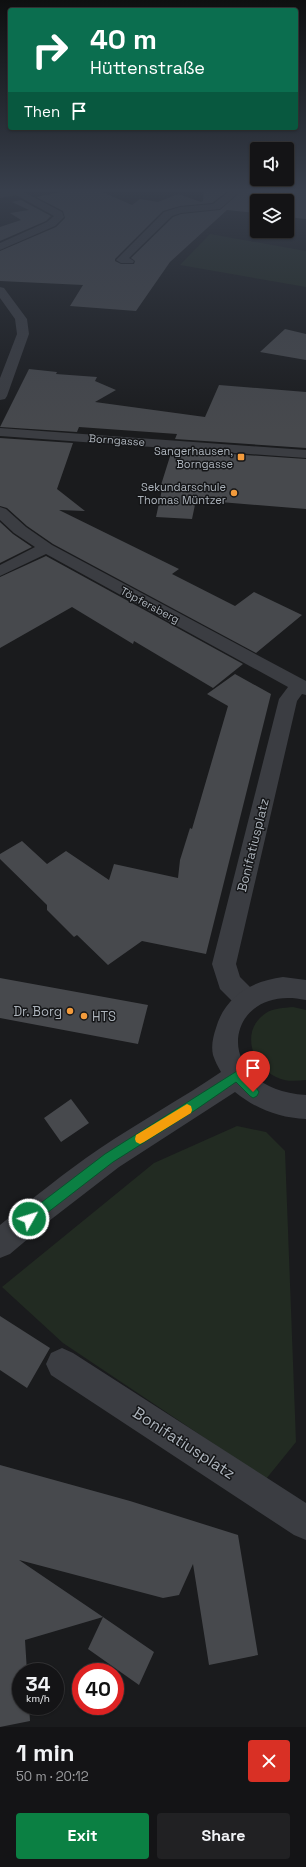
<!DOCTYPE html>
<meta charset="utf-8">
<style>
body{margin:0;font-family:"Space Grotesk",sans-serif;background:#212123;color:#f1f3f6;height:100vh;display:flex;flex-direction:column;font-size:15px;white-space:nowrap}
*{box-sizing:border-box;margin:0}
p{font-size:13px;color:#9d9ea1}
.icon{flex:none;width:22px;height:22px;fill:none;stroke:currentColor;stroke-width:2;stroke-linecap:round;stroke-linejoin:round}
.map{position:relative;height:1727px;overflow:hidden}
.sheet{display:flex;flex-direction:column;background:#141416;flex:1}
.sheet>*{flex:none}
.guide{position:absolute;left:8px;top:8px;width:290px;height:122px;border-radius:4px;box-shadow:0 1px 3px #0004,0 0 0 1px #333335;background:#0b6e4f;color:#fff;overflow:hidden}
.tools{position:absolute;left:250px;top:142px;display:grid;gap:8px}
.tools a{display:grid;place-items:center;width:44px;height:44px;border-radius:4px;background:#141416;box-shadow:0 1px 3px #0004,0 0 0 1px #333335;font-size:20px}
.speed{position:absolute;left:12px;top:1663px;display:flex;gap:8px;font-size:20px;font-weight:700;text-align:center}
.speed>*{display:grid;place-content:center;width:52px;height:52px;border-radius:50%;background:#141416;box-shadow:0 1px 3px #0004,0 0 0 1px #333335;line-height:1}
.speed small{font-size:10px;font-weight:400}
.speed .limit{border:6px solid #d22;background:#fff;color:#111}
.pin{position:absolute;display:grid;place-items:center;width:34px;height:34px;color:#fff;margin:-41px -17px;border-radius:50% 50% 50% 0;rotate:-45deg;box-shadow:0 0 4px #0007}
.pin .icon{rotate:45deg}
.me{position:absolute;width:44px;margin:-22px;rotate:51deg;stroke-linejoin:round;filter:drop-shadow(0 0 3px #0008)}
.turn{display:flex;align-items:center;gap:14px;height:84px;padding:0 16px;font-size:18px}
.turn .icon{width:52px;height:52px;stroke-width:2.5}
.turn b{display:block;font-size:28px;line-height:34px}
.then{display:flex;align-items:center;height:38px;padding:0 16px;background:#0003;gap:8px;font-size:15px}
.round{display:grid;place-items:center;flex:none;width:42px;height:42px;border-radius:4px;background:#212123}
.headline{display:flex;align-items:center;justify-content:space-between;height:68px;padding:0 16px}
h1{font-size:24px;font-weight:800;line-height:30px}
.button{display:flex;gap:8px;margin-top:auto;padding:8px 16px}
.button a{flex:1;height:46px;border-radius:4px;background:#0b8043;color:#fff;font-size:16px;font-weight:800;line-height:46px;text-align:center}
.button a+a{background:#212123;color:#f1f3f6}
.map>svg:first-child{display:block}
.green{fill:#222b22}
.building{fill:#47494d}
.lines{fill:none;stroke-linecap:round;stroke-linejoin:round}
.minor{fill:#3b3d42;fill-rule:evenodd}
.tertiary{fill:#3b3d42;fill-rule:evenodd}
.route{fill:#0b8043;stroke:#07532c}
.slow{fill:#f59e0b}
.poi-dot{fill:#f39b3c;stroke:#151618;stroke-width:1.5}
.labels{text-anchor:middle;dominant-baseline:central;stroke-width:3;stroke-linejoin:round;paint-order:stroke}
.far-street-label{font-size:11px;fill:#adb4bc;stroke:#151618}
.far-poi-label{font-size:11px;fill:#adb4bc;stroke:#151618;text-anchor:end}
.street-label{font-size:13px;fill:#adb4bc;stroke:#151618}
.poi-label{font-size:13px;fill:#adb4bc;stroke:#151618;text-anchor:end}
.near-street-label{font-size:16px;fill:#adb4bc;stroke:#151618}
</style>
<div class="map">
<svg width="306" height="1727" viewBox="0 0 306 1727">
<rect width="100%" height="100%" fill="#1a1b1d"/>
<!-- green -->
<path class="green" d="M 210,234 L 306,251 L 306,287 L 180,265 Z
M 293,1007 L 306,1010 L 306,1080 C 296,1081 285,1082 276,1077 C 251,1065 240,1030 266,1013 C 274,1008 284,1008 293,1007 Z
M 237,1126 L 266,1132 L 285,1151 L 296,1442 L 266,1479 L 63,1343 L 2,1287 L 154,1163 Z"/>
<!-- building -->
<path class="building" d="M 71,190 L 98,190 L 132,205 L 140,199 L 158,202 L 178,194 L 201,202 L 203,201 L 204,190 L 229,190 L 212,203 L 180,206 L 163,211 L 115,259 L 115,261 L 121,264 L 134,264 L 135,261 L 131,258 L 173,217 L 181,214 L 220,210 L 243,190 L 306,190 L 306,219 L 287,217 L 287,201 L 257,201 L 257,213 L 227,210 L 170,262 L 136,311 L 70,306 L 83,285 L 0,281 L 0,251 L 56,227 L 65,218 L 63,211 L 36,197 Z
M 21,200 L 51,216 L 46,221 L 0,241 L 0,227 L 21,220 L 10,213 L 29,210 L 12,202 Z
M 285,329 L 306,334 L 306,360 L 260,352 Z
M 29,369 L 57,372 L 56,374 L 97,377 L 95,381 L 116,390 L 95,402 L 205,417 L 219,385 L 306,392 L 306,448 L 175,439 L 177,434 L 79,427 L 77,432 L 0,427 Z
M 0,438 L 73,443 L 57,489 L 85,511 L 59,510 L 179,569 L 172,574 L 235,606 L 254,592 L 302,615 L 256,653 L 53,544 L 27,526 L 7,508 L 0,506 Z
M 172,450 L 306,459 L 306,509 L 196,500 L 192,519 L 156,517 L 163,485 L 161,485 Z
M 0,522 L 13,534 L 32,547 L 0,563 Z
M 46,556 L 243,664 L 213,688 L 134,641 L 133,644 L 72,607 L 0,648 L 0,577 Z
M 235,674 L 271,694 L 206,954 L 142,941 L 108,965 L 77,935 L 74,937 L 47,910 L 47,905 L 0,859 L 0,854 L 22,841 L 47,864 L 66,851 L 109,880 L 114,864 L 178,878 L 180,860 L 190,828 L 192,829 L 228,706 L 207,694 Z
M 0,978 L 148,1005 L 138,1044 L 0,1018 Z
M 71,1099 L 89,1123 L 61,1142 L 44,1118 Z
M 0,1316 L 50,1348 L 27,1388 L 0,1370 Z
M 0,1465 L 130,1501 L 238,1535 L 258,1655 L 209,1665 L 193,1564 L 179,1595 L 163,1598 L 19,1560 L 103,1617 L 25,1640 L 27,1672 L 21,1672 L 21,1706 L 29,1706 L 30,1721 L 0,1727 Z
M 103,1617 L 154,1652 L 139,1685 L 88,1649 Z"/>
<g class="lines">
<!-- minor -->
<path class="minor" d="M 12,190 L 20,190 L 62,212 L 64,217 L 55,226 L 0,250 L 0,243 L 47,222 L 54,216 L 16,195 L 0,198 L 0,192 Z
M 231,190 L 242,190 L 220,209 L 181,213 L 172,216 L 129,258 L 134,261 L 133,263 L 121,263 L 116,260 L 164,212 L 180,207 L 213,204 Z
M 0,287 L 4,288 L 27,319 L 29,334 L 7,396 L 5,399 L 0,400 L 0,378 L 17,334 L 15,319 L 0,298 Z
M 0,428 L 306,450 L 306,458 L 0,436 Z
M 0,507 L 6,509 L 26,527 L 52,545 L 306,681 L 306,695 L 302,694 L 297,701 L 236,964 L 240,977 L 256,993 L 259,1000 L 256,1007 L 247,1011 L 238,1007 L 220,989 L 212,964 L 279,699 L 288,687 L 46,554 L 0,576 L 0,565 L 35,547 L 14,533 L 0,520 Z
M 62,1348 L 73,1353 L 306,1503 L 306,1540 L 294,1535 L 51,1375 L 46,1364 L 51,1353 Z"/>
<!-- tertiary -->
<path class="tertiary" d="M 283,977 L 306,980 L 306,1000 C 224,982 207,1088 306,1095 L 306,1119 C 279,1118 256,1109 235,1092 L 119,1167 L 49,1221 L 10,1254 L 0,1258 L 0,1225 C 32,1199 65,1172 99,1149 C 139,1122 181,1099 221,1072 C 218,1067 215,1061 213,1055 C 211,1046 213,1037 216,1028 C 225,996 252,981 283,977 Z"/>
</g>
<!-- sky -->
<linearGradient id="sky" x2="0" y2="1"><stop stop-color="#0e0f10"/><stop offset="0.44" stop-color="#383f4c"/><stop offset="1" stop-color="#383f4c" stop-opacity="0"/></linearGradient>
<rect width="306" height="432" fill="url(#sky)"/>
<!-- route -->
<path class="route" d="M 237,1071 L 241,1072 L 257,1089 L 259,1092 L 257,1096 L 253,1098 L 250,1096 L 236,1082 L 194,1111 L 113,1162 L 34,1223 L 29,1225 L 25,1223 L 24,1219 L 25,1215 L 105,1154 Z"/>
<!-- slow -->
<path class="slow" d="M 187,1104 L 191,1106 L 192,1110 L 191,1113 L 144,1142 L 140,1144 L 136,1142 L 135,1139 L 136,1135 Z"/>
<!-- markers -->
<g class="poi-dot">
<rect x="237" y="453" width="8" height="8" rx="2"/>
<circle cx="234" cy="493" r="4"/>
<circle cx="70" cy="1011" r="4"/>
<circle cx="84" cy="1016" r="4"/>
</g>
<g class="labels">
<!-- far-street labels -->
<g class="far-street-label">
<text transform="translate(117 440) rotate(4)">Borngasse</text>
<text transform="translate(150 605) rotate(28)">Töpfersberg</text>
</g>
<!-- far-poi labels -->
<g class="far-poi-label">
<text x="233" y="451">Sangerhausen,<tspan x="233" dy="13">Borngasse</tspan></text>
<text x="226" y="487">Sekundarschule<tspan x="226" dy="13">Thomas Müntzer</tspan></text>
</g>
<!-- street labels -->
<g class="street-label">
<text transform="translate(253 845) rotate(-76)">Bonifatiusplatz</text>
</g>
<!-- poi labels -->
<g class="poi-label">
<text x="62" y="1011">Dr. Borg</text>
<text x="92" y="1016" text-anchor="start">HTS</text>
</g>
<!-- near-street labels -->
<g class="near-street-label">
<text transform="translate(184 1443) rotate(33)">Bonifatiusplatz</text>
</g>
</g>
</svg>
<div class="tools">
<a><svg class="icon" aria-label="sound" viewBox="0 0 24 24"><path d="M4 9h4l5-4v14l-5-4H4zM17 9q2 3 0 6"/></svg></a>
<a><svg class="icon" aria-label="layers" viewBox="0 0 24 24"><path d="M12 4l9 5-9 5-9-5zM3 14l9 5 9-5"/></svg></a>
</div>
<div class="speed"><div>34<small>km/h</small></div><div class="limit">40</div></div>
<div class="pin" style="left:253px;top:1092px;background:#d93025"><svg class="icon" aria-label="arrive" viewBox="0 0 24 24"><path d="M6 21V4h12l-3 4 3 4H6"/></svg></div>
<svg class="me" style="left:29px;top:1219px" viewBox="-20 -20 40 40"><circle r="17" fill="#0b8043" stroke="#fff" stroke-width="3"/><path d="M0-11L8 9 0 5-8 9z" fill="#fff"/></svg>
<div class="guide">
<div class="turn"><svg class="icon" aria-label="right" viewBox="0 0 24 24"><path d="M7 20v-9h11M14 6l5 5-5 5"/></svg><div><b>40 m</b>Hüttenstraße</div></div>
<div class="then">Then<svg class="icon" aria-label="arrive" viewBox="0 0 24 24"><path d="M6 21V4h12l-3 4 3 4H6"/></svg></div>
</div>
</div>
<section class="sheet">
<div class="headline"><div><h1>1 min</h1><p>50 m · 20:12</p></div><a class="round" style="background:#d93025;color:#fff"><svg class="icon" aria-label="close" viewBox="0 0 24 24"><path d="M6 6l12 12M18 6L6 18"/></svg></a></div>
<div class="button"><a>Exit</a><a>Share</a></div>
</section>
